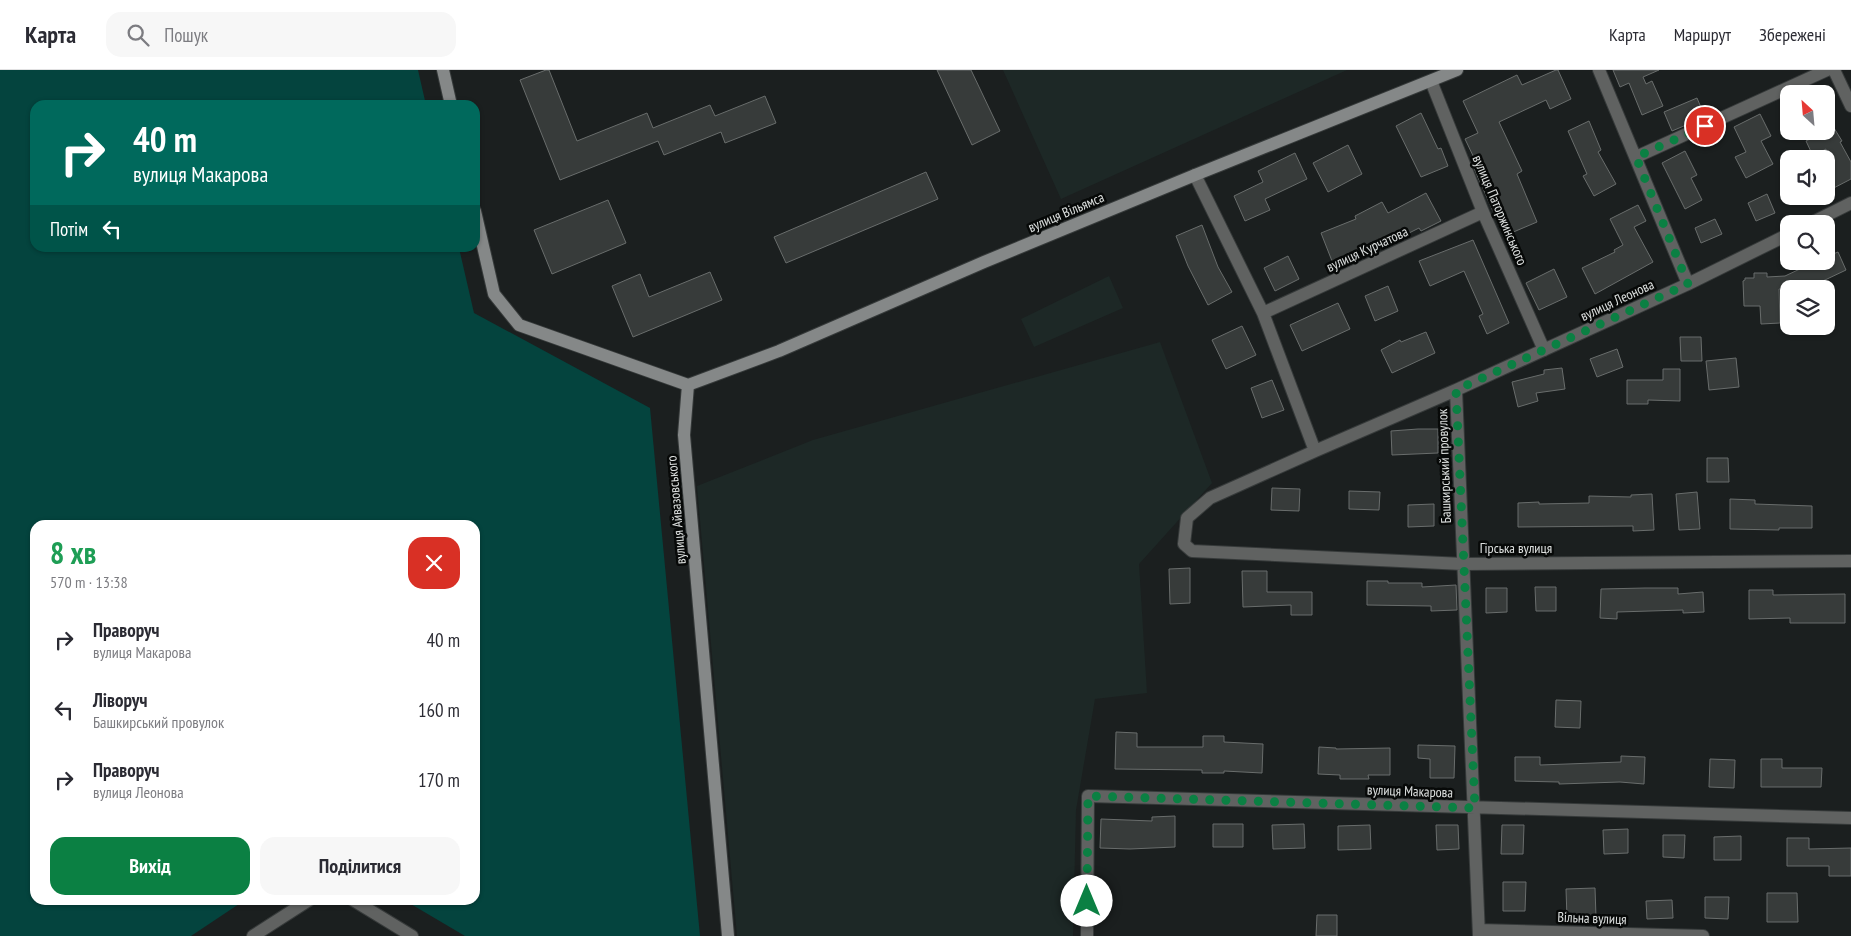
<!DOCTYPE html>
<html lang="uk">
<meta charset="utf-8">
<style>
body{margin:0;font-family:"PT Sans Narrow",sans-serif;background:#f7f7f7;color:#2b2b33;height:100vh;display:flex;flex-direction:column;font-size:19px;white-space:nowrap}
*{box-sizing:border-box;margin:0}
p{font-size:16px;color:#7c7c81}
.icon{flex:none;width:28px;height:28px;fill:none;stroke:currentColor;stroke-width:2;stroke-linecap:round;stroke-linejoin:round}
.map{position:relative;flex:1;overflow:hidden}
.panel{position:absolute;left:30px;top:450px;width:450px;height:385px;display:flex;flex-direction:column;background:#fff;border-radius:15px;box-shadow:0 1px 4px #0004}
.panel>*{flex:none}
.top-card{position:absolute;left:30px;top:30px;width:450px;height:152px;border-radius:15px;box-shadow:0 1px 4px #0004;background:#00695c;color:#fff;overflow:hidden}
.needle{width:32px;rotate:334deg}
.tools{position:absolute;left:1780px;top:15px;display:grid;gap:10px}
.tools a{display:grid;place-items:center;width:55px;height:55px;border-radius:10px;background:#fff;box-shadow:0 1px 4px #0004;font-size:25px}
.pin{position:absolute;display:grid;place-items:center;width:42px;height:42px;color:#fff;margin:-21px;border:2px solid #fff;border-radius:50%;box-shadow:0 1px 5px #0007}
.me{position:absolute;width:55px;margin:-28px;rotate:0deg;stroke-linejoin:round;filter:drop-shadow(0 0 4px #0008)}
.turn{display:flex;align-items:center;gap:18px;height:105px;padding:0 20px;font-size:22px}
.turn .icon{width:65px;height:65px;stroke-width:2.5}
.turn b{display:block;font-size:35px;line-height:42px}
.then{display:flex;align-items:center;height:48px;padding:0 20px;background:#0003;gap:10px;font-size:19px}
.round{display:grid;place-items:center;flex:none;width:52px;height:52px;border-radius:15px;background:#f7f7f7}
.head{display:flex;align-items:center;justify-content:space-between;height:85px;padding:0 20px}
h1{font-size:30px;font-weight:700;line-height:38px;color:#1e9e55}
.button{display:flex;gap:10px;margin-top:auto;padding:10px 20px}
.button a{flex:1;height:58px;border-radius:15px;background:#0b8043;color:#fff;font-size:20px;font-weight:700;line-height:58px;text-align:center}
.button a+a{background:#f7f7f7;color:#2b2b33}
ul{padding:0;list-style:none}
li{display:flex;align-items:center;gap:15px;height:70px;padding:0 20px}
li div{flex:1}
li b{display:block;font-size:19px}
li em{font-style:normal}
header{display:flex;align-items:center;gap:30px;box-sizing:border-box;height:70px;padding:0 25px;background:#fff;border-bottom:1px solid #e1e1e2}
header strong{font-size:24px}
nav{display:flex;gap:28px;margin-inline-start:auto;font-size:18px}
.search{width:350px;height:45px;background:#f7f7f7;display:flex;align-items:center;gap:12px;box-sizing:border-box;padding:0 18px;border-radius:15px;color:#7c7c81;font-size:19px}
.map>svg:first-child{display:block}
.built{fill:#1d2826}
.green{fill:#04443e}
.building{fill:#373b3a;stroke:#696d6c}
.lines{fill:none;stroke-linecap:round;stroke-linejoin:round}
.street-casing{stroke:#363a3a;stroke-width:14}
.secondary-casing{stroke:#363a3a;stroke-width:14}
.street{stroke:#606261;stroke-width:12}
.secondary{stroke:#858888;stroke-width:12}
.route{stroke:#0b8043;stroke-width:9;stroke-dasharray:0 16.2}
.labels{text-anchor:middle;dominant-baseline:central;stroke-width:5;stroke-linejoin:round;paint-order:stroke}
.street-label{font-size:14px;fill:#dee1e0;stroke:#070908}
</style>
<header>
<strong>Карта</strong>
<div class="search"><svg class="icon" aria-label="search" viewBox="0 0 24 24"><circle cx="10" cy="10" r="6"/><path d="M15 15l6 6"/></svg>Пошук</div>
<nav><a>Карта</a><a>Маршрут</a><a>Збережені</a></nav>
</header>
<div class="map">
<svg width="1851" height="866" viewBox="0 0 1851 866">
<rect width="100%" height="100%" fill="#1b1f1f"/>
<!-- built -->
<path class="built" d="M 1003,0 L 1347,0 L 1061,129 Z
M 1109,206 L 1123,238 L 1034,277 L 1021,249 Z
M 1160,272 L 1212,413 L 1139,494 L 1147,623 L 1095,629 L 1076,740 L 1073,866 L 737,866 L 697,416 L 813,370 Z"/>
<!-- green -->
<path class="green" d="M 0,0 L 418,0 L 426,35 L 35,35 L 35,178 L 459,178 L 474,243 L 650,338 L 700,866 L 465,866 L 404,830 L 475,830 L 475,455 L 35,455 L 35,830 L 245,830 L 191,866 L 0,866 Z"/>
<!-- building -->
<path class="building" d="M 546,0 L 549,0 L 577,71 L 647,43 L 653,58 L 710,35 L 715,46 L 765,26 L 776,53 L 725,73 L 721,62 L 664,85 L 658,71 L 560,110 L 520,10 Z
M 937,0 L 971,0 L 1000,61 L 972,75 Z
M 1556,0 L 1558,0 L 1571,29 L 1550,39 L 1546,30 L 1499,52 L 1522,101 L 1517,104 L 1537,152 L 1504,166 L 1473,96 L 1477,94 L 1465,69 L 1478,63 L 1463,31 L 1517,5 L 1522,15 Z
M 1613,0 L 1659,0 L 1643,7 L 1646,14 L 1652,11 L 1663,36 L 1642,45 L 1629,13 L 1620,17 Z
M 1697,28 L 1705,47 L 1672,61 L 1664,42 Z
M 1421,43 L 1438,79 L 1441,78 L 1448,96 L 1421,107 L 1396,56 Z
M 1760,44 L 1771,66 L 1761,71 L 1773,94 L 1746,108 L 1735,87 L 1746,82 L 1734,57 Z
M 1826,45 L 1842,71 L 1840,72 L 1851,92 L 1851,109 L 1826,122 L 1826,79 L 1813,86 L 1806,71 L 1826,61 Z
M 1589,51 L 1601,80 L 1598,82 L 1616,114 L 1594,126 L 1583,106 L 1587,104 L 1568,61 Z
M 1348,75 L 1362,104 L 1328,122 L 1313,93 Z
M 1685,81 L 1697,105 L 1691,108 L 1702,130 L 1685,139 L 1662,93 Z
M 1295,83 L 1307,109 L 1265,129 L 1270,140 L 1245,151 L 1234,126 L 1263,112 L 1258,101 Z
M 926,102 L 938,129 L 786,193 L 774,167 Z
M 1426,123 L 1441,151 L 1421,161 L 1419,158 L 1373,181 L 1370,176 L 1332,191 L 1321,163 L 1356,149 L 1355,146 L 1382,132 L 1388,143 Z
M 1767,124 L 1775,143 L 1756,151 L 1748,133 Z
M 608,130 L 626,173 L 552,204 L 534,160 Z
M 1638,135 L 1646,151 L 1634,157 L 1653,192 L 1595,224 L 1582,198 L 1615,182 L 1614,180 L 1623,175 L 1610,149 Z
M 1715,149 L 1722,164 L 1701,173 L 1695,158 Z
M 1202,155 L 1218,197 L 1232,222 L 1208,235 L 1188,196 L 1176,166 Z
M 1473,170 L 1509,253 L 1487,264 L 1479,246 L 1483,244 L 1464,201 L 1430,216 L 1419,191 Z
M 1838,182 L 1846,200 L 1806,219 L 1779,219 L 1780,253 L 1761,254 L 1760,236 L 1744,236 L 1743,211 L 1745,210 L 1745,208 L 1754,208 L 1754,203 L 1767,203 L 1767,207 L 1785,206 L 1817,191 L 1826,191 L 1826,187 Z
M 1288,186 L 1299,209 L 1275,221 L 1264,198 Z
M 1554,199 L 1567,227 L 1539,240 L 1526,213 Z
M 710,202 L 722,230 L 633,267 L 612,216 L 640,204 L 649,227 Z
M 1388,216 L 1398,241 L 1375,251 L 1365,226 Z
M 1338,233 L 1350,259 L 1302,281 L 1290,255 Z
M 1242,256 L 1256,285 L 1226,299 L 1212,270 Z
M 1426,262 L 1435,283 L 1392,303 L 1381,280 L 1400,270 L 1401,272 Z
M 1680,267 L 1701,267 L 1702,291 L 1681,291 Z
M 1617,279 L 1623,297 L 1597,307 L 1590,289 Z
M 1736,288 L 1739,317 L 1709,320 L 1706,291 Z
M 1562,298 L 1565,319 L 1536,323 L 1538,331 L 1518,337 L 1512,312 L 1544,304 L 1544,300 Z
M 1663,299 L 1680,299 L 1680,331 L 1648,330 L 1648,334 L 1627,334 L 1627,310 L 1663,310 Z
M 1272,310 L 1284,340 L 1262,348 L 1251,318 Z
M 1418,359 L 1438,359 L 1438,383 L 1392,385 L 1391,361 Z
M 1707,388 L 1728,388 L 1729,412 L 1707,412 Z
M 1272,418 L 1300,419 L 1299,441 L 1271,440 Z
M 1349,421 L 1380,422 L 1379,440 L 1349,439 Z
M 1697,422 L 1700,459 L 1679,460 L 1676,424 Z
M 1652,424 L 1654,460 L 1633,461 L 1633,456 L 1518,457 L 1518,433 L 1539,432 L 1539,434 L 1589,433 L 1589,426 L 1631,427 L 1631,425 Z
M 1730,429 L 1755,430 L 1755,434 L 1812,436 L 1812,458 L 1779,458 L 1779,460 L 1730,459 Z
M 1434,434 L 1434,456 L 1408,457 L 1408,435 Z
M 1190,498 L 1190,533 L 1170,534 L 1169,499 Z
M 1242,501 L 1267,501 L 1267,522 L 1312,522 L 1312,545 L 1291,545 L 1291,535 L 1243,537 Z
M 1367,511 L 1388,511 L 1388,513 L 1422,513 L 1422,517 L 1456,515 L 1457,540 L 1431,541 L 1431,536 L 1367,535 Z
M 1535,517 L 1556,517 L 1556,541 L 1536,541 Z
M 1486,518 L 1507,518 L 1507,542 L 1486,543 Z
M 1645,518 L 1678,518 L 1678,524 L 1703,522 L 1704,542 L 1683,543 L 1683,540 L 1617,542 L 1617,549 L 1600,548 L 1601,519 Z
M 1749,520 L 1773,520 L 1773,525 L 1845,524 L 1845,553 L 1790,553 L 1790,548 L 1749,549 Z
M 1556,630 L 1581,631 L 1580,658 L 1555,657 Z
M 1116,662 L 1137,663 L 1137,677 L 1203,677 L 1203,666 L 1224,666 L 1224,672 L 1263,674 L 1262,703 L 1224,701 L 1224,703 L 1202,703 L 1202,700 L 1115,699 Z
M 1418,675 L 1455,676 L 1454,708 L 1430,708 L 1430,689 L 1418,688 Z
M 1319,677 L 1336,678 L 1336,679 L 1390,678 L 1390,705 L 1368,705 L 1369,709 L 1340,709 L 1340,705 L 1318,704 Z
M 1621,686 L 1645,687 L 1644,714 L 1620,712 L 1559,714 L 1559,712 L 1515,711 L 1515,687 L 1540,687 L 1540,695 L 1621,692 Z
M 1710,689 L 1735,690 L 1734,718 L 1709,717 Z
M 1761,689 L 1782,689 L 1782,698 L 1822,698 L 1821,717 L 1761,717 Z
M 1175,746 L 1175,777 L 1130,779 L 1100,778 L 1101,749 L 1152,751 L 1152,747 Z
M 1213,754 L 1243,754 L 1243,777 L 1213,777 Z
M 1304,754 L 1305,778 L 1273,779 L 1272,755 Z
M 1370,755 L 1371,779 L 1338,780 L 1338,756 Z
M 1436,755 L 1458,755 L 1459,779 L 1437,780 Z
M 1502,755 L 1524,755 L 1523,784 L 1501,784 Z
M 1628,759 L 1628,783 L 1604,784 L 1603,760 Z
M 1663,765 L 1685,765 L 1684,788 L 1663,787 Z
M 1741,766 L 1741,790 L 1714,790 L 1714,767 Z
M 1787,768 L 1809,768 L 1809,779 L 1851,778 L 1851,806 L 1829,806 L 1829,796 L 1787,796 Z
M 1503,812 L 1526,812 L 1525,841 L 1503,841 Z
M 1595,818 L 1596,847 L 1567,848 L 1566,819 Z
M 1767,823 L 1797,823 L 1798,852 L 1767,852 Z
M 1705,827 L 1729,827 L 1728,849 L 1705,848 Z
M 1672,830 L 1673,848 L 1647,849 L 1646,831 Z
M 1317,845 L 1337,845 L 1337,866 L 1316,866 Z"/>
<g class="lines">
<!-- street casing -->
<g class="street-casing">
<path id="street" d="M 1599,0 L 1688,214
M 1834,0 L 1851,36
M 1431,11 L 1483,142 L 1544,280
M 1636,87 L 1827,0
M 1195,105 L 1263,243 L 1315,381 L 1456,320 L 1479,866
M 1809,154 L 1851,133
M 1263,243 L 1483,142
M 1456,320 L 1688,214 L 1789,164
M 1315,381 L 1210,428 L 1187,448 L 1184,474 L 1192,481 L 1463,494 L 1851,491
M 353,830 L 412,866
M 1479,860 L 1703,866
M 253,866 L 309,830
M 1087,866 L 1088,726 L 1851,748"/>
</g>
<!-- secondary casing -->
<g class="secondary-casing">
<path id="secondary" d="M 443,0 L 451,35
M 475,141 L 494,224 L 519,255 L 688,315
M 688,315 L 779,281 L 984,192 L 1195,105 L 1457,0
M 688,315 L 684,365 L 728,866"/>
</g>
<!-- street -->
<use href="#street" class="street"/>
<!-- secondary -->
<use href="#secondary" class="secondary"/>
</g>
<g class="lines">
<!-- route -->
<path class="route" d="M 1087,831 L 1088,726 L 1475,738 L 1456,320 L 1688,214 L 1636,87 L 1705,56"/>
</g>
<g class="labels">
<!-- street labels -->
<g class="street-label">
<text transform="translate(1500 140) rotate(67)">вулиця Паторжинського</text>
<text transform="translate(1066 142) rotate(-23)">вулиця Вільямса</text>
<text transform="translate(1367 179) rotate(-25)">вулиця Курчатова</text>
<text transform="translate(1617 230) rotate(-25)">вулиця Леонова</text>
<text transform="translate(1444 396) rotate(-92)">Башкирський провулок</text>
<text transform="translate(676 440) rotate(-95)">вулиця Айвазовського</text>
<text x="1516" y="478">Гірська вулиця</text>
<text transform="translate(1410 721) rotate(2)">вулиця Макарова</text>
<text transform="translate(1592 848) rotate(2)">Вільна вулиця</text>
</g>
</g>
</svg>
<div class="tools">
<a><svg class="needle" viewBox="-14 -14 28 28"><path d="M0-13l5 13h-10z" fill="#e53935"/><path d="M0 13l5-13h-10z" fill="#7c7c81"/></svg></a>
<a><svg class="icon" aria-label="sound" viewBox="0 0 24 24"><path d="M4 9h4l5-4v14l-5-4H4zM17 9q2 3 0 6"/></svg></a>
<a><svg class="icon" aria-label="search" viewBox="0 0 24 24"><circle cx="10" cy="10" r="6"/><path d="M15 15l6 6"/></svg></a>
<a><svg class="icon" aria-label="layers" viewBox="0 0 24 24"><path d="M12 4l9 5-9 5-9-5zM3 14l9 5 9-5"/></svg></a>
</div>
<div class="pin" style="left:1705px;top:56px;background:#d93025"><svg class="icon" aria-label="arrive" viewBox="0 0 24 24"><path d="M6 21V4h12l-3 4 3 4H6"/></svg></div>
<svg class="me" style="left:1087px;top:831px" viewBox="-20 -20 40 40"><circle r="19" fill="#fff"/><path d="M0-13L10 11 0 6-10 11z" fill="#0b8043"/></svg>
<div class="top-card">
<div class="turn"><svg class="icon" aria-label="right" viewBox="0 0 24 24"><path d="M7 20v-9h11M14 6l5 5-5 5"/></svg><div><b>40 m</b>вулиця Макарова</div></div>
<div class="then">Потім<svg class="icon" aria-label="left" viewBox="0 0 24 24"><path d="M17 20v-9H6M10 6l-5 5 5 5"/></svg></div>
</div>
<section class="panel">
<div class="head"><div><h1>8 хв</h1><p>570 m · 13:38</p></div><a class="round" style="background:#d93025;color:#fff"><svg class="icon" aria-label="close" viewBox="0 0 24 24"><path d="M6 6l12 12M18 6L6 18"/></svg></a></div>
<ul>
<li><svg class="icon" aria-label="right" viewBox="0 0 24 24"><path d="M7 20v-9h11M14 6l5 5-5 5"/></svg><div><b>Праворуч</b><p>вулиця Макарова</p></div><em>40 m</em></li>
<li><svg class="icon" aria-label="left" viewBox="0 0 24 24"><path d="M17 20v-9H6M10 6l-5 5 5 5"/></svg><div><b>Ліворуч</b><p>Башкирський провулок</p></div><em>160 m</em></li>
<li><svg class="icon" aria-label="right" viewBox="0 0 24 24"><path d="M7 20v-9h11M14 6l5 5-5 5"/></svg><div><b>Праворуч</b><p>вулиця Леонова</p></div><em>170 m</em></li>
</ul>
<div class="button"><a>Вихід</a><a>Поділитися</a></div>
</section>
</div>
